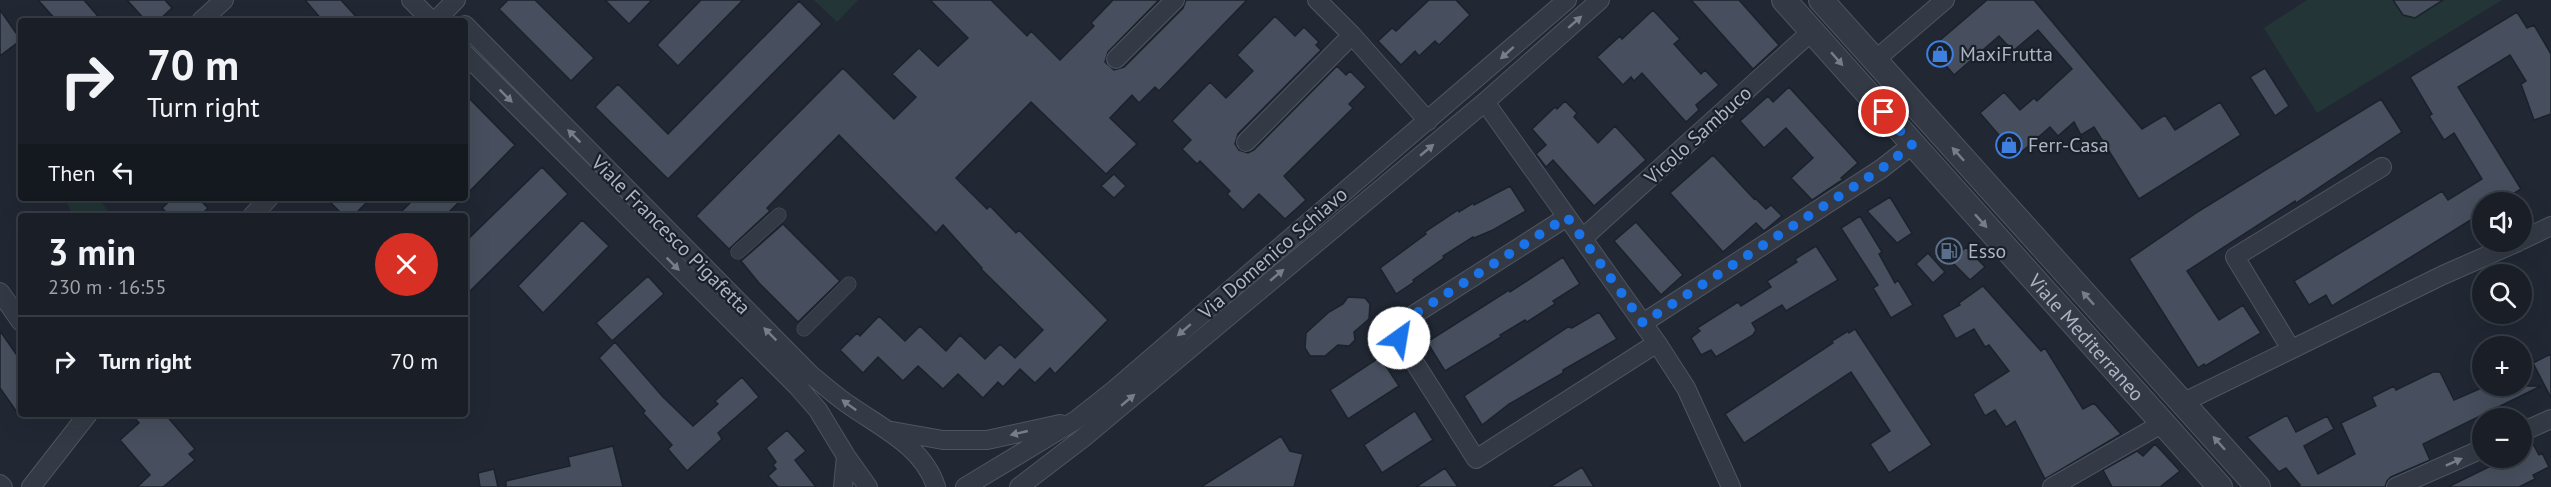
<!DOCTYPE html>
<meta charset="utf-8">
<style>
body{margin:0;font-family:"PT Sans",sans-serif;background:#262b33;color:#f1f3f6;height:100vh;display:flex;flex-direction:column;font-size:22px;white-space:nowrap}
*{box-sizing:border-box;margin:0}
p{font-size:20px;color:#9fa2a7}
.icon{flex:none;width:33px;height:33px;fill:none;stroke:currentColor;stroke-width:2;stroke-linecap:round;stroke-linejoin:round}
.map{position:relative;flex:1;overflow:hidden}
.panel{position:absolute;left:18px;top:213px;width:450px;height:204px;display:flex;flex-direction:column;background:#191e27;border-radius:6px;box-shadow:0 6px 24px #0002,0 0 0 2px #373c44}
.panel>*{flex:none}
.guide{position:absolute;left:18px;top:18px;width:450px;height:183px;border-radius:6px;box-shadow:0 6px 24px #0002,0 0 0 2px #373c44;background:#191e27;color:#f1f3f6;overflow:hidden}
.buttons{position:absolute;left:2472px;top:192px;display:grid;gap:12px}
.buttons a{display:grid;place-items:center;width:60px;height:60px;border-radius:50%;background:#191e27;box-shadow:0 6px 24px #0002,0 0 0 2px #373c44;font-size:30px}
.pin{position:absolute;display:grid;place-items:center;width:51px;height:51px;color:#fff;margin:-26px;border:3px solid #fff;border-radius:50%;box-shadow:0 2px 6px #0007}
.me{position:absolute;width:66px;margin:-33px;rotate:32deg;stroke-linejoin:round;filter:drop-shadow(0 0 4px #0008)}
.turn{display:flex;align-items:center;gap:21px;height:126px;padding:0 30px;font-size:27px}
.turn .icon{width:78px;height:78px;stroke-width:2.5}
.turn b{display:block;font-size:42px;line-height:51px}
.then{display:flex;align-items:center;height:57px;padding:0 30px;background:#0003;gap:12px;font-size:22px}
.round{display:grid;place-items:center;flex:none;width:63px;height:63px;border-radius:32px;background:#262b33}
.headline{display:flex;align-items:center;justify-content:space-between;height:102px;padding:0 30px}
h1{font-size:36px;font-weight:600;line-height:45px}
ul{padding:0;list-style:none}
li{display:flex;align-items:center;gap:18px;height:90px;padding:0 30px;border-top:2px solid #373c44}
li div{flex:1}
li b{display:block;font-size:22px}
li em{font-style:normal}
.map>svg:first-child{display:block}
.green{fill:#233536}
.building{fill:#474f5e;stroke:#1b222c;stroke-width:1.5}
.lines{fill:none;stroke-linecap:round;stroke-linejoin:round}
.pedestrian-casing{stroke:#4e5560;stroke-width:15}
.minor-casing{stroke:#4e5560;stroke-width:20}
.tertiary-casing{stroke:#4e5560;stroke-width:26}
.pedestrian{stroke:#343a45;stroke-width:14}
.minor{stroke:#343a45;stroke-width:18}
.tertiary{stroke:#343a45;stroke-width:24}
.oneway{fill:#777e8a}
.route{stroke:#1a73e8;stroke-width:10;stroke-dasharray:0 18}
.labels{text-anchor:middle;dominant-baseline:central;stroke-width:4.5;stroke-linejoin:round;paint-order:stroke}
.poi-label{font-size:20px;fill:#aeb5c2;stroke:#19202a;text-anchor:start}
.street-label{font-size:20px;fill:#aeb5c2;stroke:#19202a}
</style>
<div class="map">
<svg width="2551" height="487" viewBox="0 0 2551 487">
<rect width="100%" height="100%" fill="#212834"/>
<!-- green -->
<path class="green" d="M 814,0 L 858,0 L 837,22 Z
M 2307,0 L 2502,0 L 2317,113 L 2264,28 Z
M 65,198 L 99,198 L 111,216 L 73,216 Z"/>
<!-- building -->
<path class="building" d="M 38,0 L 84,0 L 102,21 L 57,21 Z
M 127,0 L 165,0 L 172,8 L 158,21 L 146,21 Z
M 305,0 L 341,0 L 360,21 L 323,21 Z
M 508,0 L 535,0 L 594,58 L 571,81 L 499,9 Z
M 605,0 L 652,0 L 629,24 Z
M 701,0 L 743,0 L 678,66 L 657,45 Z
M 930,0 L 991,0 L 1027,36 L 1031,31 L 1060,60 L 1094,26 L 1091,23 L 1113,0 L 1159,0 L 1108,52 L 1105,62 L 1114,70 L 1124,67 L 1183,8 L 1186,0 L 1247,0 L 1159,91 L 1155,87 L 1139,103 L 1132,95 L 1110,118 L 1137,144 L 1106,174 L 1031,102 L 956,178 L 987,209 L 990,206 L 1016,233 L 1019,230 L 1108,320 L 1055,374 L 1050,368 L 1035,383 L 1020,369 L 1003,387 L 998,382 L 983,398 L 958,374 L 943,389 L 918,366 L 903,381 L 878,357 L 863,373 L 840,350 L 857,333 L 860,336 L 879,316 L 905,341 L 920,326 L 946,351 L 960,335 L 985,359 L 1000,344 L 1015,358 L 1043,330 L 981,269 L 982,268 L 943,225 L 936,233 L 839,135 L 767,208 L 770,211 L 729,249 L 696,216 L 843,68 L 894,119 L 916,97 L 892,74 L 919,48 L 938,66 L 968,38 Z
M 1429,0 L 1456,0 L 1470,15 L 1439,45 L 1435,41 L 1419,56 L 1415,51 L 1401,65 L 1378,41 L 1392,28 L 1396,31 Z
M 1691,0 L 1739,0 L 1779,45 L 1753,69 Z
M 1987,0 L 2034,0 L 2142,129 L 2165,115 L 2175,130 L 2220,102 L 2241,135 L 2139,199 L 2094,127 L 2081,135 L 2074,122 L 2058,136 L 2050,127 L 2017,156 L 1980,113 L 2004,92 L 2020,110 L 2034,98 L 2037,101 L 2072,69 L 2038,30 L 2013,51 L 1999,36 L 1954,75 L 1931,48 Z
M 2393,0 L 2443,0 L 2415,18 L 2403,15 Z
M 799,1 L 822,24 L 668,179 L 595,107 L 618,84 L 668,134 Z
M 0,10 L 21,40 L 0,56 Z
M 1653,10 L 1680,39 L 1674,44 L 1701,74 L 1705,70 L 1719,85 L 1696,105 L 1699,110 L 1686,122 L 1642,73 L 1634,81 L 1631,77 L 1623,85 L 1597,57 L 1620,36 L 1622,39 Z
M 2517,12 L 2527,28 L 2534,25 L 2551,54 L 2551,114 L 2534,120 L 2521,84 L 2526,81 L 2510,55 L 2458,87 L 2521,189 L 2500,202 L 2482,202 L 2482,213 L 2332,306 L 2326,295 L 2309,305 L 2294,281 L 2442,191 L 2448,200 L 2482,179 L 2454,133 L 2444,140 L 2429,116 L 2432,114 L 2410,77 Z
M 1275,16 L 1295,36 L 1304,27 L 1319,42 L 1316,45 L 1321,50 L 1238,134 L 1235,144 L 1239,150 L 1248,153 L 1254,150 L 1337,66 L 1346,75 L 1350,71 L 1366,87 L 1349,104 L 1353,108 L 1284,176 L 1306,200 L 1285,219 L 1259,194 L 1243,210 L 1227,194 L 1230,191 L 1200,161 L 1197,164 L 1182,149 L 1191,140 L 1172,121 L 1210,82 L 1226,98 L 1253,71 L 1237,55 Z
M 2265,68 L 2289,106 L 2275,116 L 2250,77 Z
M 1789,87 L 1858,163 L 1841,178 L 1843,180 L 1839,182 L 1812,200 L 1791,178 L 1813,158 L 1786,128 L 1764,148 L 1740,121 L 1768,96 L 1773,102 Z
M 465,94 L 515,145 L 465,196 Z
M 2381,99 L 2402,132 L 2296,203 L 2295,201 L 2187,271 L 2219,320 L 2243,305 L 2261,333 L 2205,366 L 2204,364 L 2198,368 L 2129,259 L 2199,211 Z
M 1565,101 L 1577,113 L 1574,117 L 1598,143 L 1615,126 L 1646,160 L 1594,206 L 1553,160 L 1546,167 L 1536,154 L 1546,145 L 1532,129 L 1555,107 L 1557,109 Z
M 1713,155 L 1754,199 L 1755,198 L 1766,209 L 1771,205 L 1782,216 L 1764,231 L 1756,223 L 1723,252 L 1670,193 Z
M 542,167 L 568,194 L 465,296 L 465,242 Z
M 1114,174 L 1126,186 L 1114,198 L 1101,186 Z
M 1510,186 L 1526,211 L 1493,230 L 1474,238 L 1473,237 L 1443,256 L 1444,258 L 1413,280 L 1414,282 L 1396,294 L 1380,268 L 1426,234 L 1425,232 L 1458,210 L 1459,212 L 1473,203 L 1474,205 Z
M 1890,197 L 1912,233 L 1897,243 L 1867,211 Z
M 173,198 L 198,198 L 208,208 L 200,216 L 170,216 L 162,208 Z
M 326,198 L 371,198 L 353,216 L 344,216 Z
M 415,198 L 463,198 L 445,216 L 397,216 Z
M 1860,216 L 1882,252 L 1879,254 L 1895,283 L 1898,280 L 1913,305 L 1891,318 L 1873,288 L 1878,285 L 1841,228 Z
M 582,220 L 609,246 L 543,313 L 518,286 Z
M 1636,222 L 1683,275 L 1661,295 L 1614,241 Z
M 783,224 L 840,281 L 798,322 L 759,283 L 741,261 Z
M 1816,246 L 1838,280 L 1786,311 L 1782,305 L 1752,323 L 1756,330 L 1753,335 L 1716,357 L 1711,350 L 1701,355 L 1691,338 L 1700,331 L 1697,328 L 1738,302 L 1741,306 L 1771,287 L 1767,281 L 1797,262 L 1795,259 Z
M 1966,247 L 1985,267 L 1970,280 L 1951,261 Z
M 1928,253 L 1945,272 L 1933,283 L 1916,264 Z
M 1563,257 L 1580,284 L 1553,301 L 1555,304 L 1527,322 L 1525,320 L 1500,335 L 1501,337 L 1445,371 L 1427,342 L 1509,290 L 1510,292 Z
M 648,276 L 664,294 L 612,341 L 596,323 Z
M 1983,286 L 2041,351 L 2045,348 L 2083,409 L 2094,403 L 2121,434 L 2045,479 L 2015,421 L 2006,427 L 1995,410 L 1985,416 L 1973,394 L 2009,371 L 1989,345 L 1985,347 L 1974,329 L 1956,339 L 1942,315 L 1960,305 L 1959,303 Z
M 1348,297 L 1365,298 L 1370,304 L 1369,319 L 1354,332 L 1355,340 L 1349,346 L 1338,345 L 1325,356 L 1310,356 L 1305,348 L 1306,333 L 1329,312 L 1343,304 Z
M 1599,312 L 1617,339 L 1563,370 L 1563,373 L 1509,404 L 1482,425 L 1464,396 L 1568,327 L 1572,328 Z
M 1855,329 L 1932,445 L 1889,473 L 1870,444 L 1890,431 L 1851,372 L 1744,443 L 1725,414 L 1833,343 L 1832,341 L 1848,331 L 1849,333 Z
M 0,331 L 21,361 L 21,418 L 0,388 Z
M 615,342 L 663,397 L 693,426 L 718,404 L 715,401 L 742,377 L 759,397 L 718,433 L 722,439 L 687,471 L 668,449 L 672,445 L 643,413 L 645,411 L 599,358 Z
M 2551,354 L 2551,398 L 2533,363 Z
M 1380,357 L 1399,386 L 1348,419 L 1330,390 Z
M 2433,372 L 2440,372 L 2454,400 L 2486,386 L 2541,386 L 2423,444 L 2430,460 L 2391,477 L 2387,481 L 2385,487 L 2296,487 L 2300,485 L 2286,468 L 2279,472 L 2247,437 L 2287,415 L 2296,432 L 2327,416 L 2334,429 L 2304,446 L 2318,474 L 2355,454 L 2341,423 L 2376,406 L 2372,397 L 2394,386 L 2396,390 Z
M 1415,411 L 1433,440 L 1382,473 L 1364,445 Z
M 131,414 L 165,414 L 195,449 L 189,454 L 195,460 L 163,487 L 137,487 L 150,475 L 120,440 L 139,423 Z
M 787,430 L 806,451 L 795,460 L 816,487 L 778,487 L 768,476 L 776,469 L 773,465 L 776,462 L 766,448 Z
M 1281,436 L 1290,451 L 1303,454 L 1294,487 L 1201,487 Z
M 2155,444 L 2180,471 L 2160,487 L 2112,487 L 2103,470 L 2137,451 L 2143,456 Z
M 2533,444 L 2539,455 L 2542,453 L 2549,467 L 2533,475 L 2535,479 L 2519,487 L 2448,487 L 2507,458 L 2522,458 L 2522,450 Z
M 613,446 L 623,487 L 506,487 L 506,481 L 570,466 L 568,457 Z
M 1582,467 L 1594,487 L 1550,487 Z
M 1445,468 L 1458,487 L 1416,487 Z
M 494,469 L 498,487 L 480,487 L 478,473 Z"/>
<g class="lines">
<!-- pedestrian casing -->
<g class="pedestrian-casing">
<path id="pedestrian" d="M 738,252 L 779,215
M 804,329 L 849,284"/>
</g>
<!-- minor casing -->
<g class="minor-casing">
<path id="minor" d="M 411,0 L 432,21
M 1317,0 L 1352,35 L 1428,121
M 201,21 L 224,0
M 435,21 L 456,0
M 465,25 L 811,375 C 825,386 838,398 852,407 C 884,429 924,448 936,487
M 465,54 L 798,387 L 818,410 L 846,456 L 868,487
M 1116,59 L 1175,0
M 1874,61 L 1945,0
M 1485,102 L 1657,343 L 1686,388 L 1731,487
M 1246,142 L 1352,35
M 252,216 L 269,198
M 1567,217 L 1404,321 L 1398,328 L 1399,338 L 1476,459 L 1657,343
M 1583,238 L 1812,31
M 2522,240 L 2551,226
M 0,292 L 21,322
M 1643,323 L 1881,169 L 1912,145
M 2291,349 L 2235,257 L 2382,167
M 2182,403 L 2443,275 L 2518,242
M 892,431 L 943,440 L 987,440 L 1060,424
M 2522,432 L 2551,419
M 0,484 L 3,487
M 31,487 L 88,414
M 843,487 L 846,456
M 965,487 L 1076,420 L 1114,390 L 1567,0
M 1019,487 L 1083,438 L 1485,102 L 1600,0
M 2052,487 L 2163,423
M 2396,487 L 2482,449"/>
</g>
<!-- tertiary casing -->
<g class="tertiary-casing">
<g id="tertiary">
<path id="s1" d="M 1784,0 L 2220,487"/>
<path d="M 1821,0 L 2258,487"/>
</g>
</g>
<!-- pedestrian -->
<use href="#pedestrian" class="pedestrian"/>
<!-- minor -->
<use href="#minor" class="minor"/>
<!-- tertiary -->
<use href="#tertiary" class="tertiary"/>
</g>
<!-- one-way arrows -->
<defs><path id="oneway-solid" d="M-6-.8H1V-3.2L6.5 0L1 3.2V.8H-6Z" transform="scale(1.5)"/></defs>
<g class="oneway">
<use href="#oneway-solid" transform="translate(1575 22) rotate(-41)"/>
<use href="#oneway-solid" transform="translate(1507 53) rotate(138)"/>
<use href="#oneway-solid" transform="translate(1837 59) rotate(49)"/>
<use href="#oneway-solid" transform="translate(506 96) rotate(45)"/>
<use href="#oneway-solid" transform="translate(574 136) rotate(-135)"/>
<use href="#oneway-solid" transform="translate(1427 150) rotate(-40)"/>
<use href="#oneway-solid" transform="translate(1958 154) rotate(-132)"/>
<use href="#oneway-solid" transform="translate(1981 221) rotate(48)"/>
<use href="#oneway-solid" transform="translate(673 264) rotate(45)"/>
<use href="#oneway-solid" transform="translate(1277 275) rotate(-40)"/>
<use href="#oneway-solid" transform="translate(2088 298) rotate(-132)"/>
<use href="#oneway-solid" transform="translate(1184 330) rotate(139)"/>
<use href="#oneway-solid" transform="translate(770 334) rotate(-135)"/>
<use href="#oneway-solid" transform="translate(1128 400) rotate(-40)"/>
<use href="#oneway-solid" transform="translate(849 405) rotate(-144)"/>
<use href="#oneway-solid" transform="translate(1019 433) rotate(167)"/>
<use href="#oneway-solid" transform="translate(2219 443) rotate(-132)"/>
<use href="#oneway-solid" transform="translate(2454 462) rotate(-24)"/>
</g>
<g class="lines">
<!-- route -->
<path class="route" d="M 1399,338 L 1398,328 L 1404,321 L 1567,217 L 1643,323 L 1881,169 L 1912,145 L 1884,112"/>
</g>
<!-- icons -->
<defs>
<g id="shop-ring" transform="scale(1.35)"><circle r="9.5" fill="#19202a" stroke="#3f7fe0" stroke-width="1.5"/><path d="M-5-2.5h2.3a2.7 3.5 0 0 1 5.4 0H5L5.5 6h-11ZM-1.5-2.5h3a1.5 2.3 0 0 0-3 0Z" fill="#3f7fe0"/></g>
<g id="fuel-ring" transform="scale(1.35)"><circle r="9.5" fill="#19202a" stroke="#5c6f8a" stroke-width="1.5"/><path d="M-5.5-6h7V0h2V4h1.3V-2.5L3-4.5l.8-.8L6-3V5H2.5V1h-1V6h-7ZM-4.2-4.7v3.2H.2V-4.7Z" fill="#5c6f8a"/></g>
</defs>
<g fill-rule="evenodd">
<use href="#shop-ring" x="1940" y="54"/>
<use href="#shop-ring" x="2009" y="145"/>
<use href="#fuel-ring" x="1949" y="251"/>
</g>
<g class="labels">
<!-- poi labels -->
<g class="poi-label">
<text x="1960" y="54">MaxiFrutta</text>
<text x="2028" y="145">Ferr-Casa</text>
<text x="1968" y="251">Esso</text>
</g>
<!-- street labels -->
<g class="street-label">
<text transform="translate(1698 135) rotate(-42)">Vicolo Sambuco</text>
<text transform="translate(671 235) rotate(45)">Viale Francesco Pigafetta</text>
<text transform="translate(1273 253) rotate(-41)">Via Domenico Schiavo</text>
<text stroke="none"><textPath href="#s1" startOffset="453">Viale Mediterraneo</textPath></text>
</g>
</g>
</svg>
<div class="buttons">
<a><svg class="icon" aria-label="sound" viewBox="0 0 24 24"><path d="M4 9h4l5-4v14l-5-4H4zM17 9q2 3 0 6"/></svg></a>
<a><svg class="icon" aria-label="search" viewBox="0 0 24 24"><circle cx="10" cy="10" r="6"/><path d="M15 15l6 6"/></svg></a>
<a>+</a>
<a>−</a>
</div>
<div class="pin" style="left:1884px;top:112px;background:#d93025"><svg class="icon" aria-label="arrive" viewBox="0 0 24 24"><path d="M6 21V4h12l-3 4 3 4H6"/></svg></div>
<svg class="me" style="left:1399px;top:338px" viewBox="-20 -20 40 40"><circle r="19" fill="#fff"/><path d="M0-13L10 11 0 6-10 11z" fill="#1a73e8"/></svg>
<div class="guide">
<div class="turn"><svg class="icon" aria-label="right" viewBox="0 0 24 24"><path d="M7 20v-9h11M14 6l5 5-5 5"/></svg><div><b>70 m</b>Turn right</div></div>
<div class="then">Then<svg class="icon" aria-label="left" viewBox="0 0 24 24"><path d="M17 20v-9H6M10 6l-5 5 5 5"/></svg></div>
</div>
<section class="panel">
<div class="headline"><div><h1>3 min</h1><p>230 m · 16:55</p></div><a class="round" style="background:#d93025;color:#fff"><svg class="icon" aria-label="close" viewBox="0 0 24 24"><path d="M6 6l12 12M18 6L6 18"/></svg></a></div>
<ul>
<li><svg class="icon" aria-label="right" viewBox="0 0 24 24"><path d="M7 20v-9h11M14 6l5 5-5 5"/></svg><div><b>Turn right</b></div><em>70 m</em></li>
</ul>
</section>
</div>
